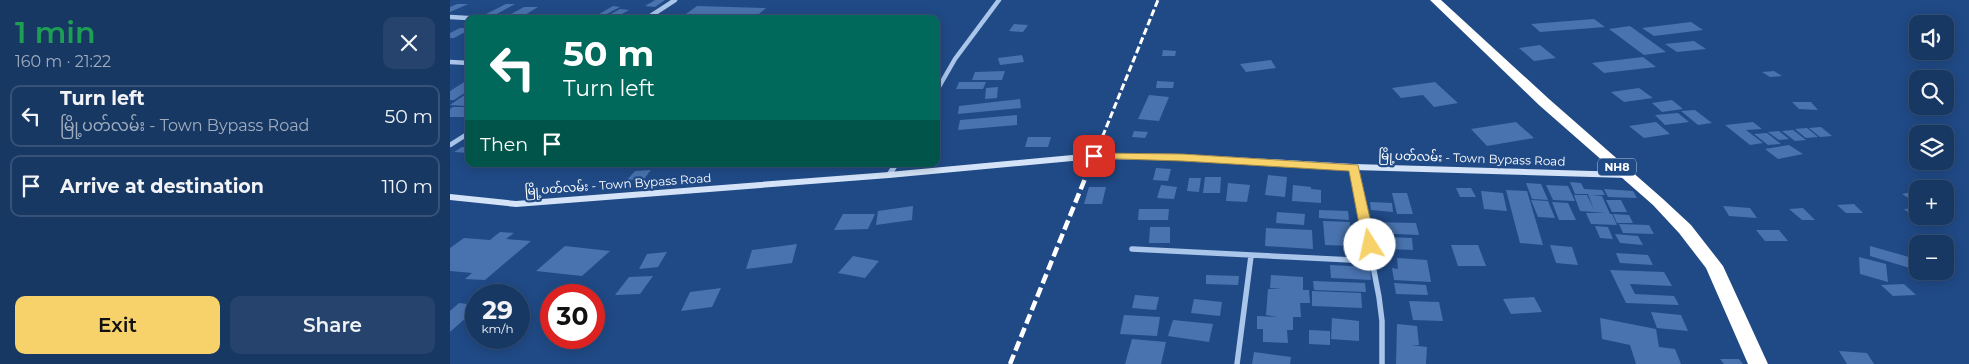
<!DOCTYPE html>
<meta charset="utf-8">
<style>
body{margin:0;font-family:Montserrat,"Noto Sans Myanmar",sans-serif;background:#25436d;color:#f1f3f6;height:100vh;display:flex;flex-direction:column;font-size:19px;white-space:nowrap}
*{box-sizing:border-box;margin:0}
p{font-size:16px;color:#9facbf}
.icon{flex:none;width:28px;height:28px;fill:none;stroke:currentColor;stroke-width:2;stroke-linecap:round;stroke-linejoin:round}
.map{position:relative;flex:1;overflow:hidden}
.drawer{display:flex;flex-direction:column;background:#183864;width:450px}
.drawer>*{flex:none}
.hud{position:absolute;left:15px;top:15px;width:475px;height:152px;border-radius:10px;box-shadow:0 2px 12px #0003,0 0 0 1px #365278;background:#00695c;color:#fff;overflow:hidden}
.tools{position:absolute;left:1459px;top:15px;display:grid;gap:10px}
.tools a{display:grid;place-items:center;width:45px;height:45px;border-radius:10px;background:#183864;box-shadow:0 2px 12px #0003,0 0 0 1px #365278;font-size:25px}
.speed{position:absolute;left:15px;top:284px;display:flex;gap:10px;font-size:25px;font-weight:700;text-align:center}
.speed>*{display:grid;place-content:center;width:65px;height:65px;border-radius:50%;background:#183864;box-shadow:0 2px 12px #0003,0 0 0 1px #365278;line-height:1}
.speed small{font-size:12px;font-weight:400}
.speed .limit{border:8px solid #d22;background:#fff;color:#111}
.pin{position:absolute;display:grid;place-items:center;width:42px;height:42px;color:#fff;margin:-21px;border-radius:10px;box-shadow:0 2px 8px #0006}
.me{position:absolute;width:55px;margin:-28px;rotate:350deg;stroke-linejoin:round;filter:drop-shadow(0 0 4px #0008)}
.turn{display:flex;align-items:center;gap:18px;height:105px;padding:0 15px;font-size:22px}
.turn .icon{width:65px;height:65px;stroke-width:2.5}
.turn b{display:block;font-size:35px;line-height:42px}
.then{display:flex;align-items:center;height:48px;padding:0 15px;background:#0003;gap:10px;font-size:19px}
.round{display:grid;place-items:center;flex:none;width:52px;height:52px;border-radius:10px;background:#25436d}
.overview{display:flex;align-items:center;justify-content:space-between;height:85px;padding:0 15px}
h1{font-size:30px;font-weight:600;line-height:38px;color:#1e9e55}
.button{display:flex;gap:10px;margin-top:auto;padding:10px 15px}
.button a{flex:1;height:58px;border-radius:10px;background:#f7d26a;color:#111;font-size:20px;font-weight:600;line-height:58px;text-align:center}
.button a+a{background:#25436d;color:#f1f3f6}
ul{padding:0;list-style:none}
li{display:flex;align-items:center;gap:15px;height:62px;margin:0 10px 8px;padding:0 5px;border:2px solid #365278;border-radius:10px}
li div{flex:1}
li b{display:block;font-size:19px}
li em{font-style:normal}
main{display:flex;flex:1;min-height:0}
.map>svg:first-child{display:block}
.building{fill:#4973ae}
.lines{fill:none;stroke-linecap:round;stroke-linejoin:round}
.street-far1{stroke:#a9c5ea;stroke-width:4.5}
.street{stroke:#a9c5ea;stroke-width:5.5}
.secondary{fill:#d4e3f7;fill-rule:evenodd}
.highway{fill:#fff;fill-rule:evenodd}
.rail-far1{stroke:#fff;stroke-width:3;stroke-dasharray:7 3;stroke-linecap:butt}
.rail{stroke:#fff;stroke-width:4.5;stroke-dasharray:10 4.5;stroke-linecap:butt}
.route{fill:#f7d26a;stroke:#a18845}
.labels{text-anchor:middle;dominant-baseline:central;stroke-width:4.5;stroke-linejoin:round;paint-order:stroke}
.shield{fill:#204a86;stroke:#bcc9db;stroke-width:1}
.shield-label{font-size:11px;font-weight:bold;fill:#fff}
.street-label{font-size:12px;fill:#fff;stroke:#204a86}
</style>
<main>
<section class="drawer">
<div class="overview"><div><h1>1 min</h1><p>160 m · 21:22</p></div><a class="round"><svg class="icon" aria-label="close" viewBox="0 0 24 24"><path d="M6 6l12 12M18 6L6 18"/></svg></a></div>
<ul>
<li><svg class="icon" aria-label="left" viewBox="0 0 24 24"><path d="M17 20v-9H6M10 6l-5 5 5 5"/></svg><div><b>Turn left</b><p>မြို့ပတ်လမ်း - Town Bypass Road</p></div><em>50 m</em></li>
<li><svg class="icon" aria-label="arrive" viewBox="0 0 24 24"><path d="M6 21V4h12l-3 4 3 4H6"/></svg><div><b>Arrive at destination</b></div><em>110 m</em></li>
</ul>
<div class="button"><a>Exit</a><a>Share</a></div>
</section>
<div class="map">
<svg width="1519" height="364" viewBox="0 0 1519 364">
<rect width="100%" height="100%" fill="#204a86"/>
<!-- building -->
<path class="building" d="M 205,0 L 215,0 L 205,7 L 195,6 Z
M 7,4 L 18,4 L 0,12 L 0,7 Z
M 56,4 L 65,4 L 45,15 L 36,14 Z
M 163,6 L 170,7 L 151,17 L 144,17 Z
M 247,6 L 316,8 L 303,19 L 229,19 Z
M 74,7 L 88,7 L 75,15 L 61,14 Z
M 170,9 L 179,10 L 163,19 L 152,19 Z
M 1144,19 L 1155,27 L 1090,32 L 1081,24 Z
M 1241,22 L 1253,30 L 1204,36 L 1192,28 Z
M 564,24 L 578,25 L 573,32 L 559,31 Z
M 1180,26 L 1216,52 L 1194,55 L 1159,29 Z
M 10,28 L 19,28 L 19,30 L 4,38 L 0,38 L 0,33 Z
M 1244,41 L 1256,49 L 1227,52 L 1215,44 Z
M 1090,45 L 1106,58 L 1084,61 L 1069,48 Z
M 713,50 L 726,51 L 725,56 L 712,56 Z
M 572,55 L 574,62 L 550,65 L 548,58 Z
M 1193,57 L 1206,67 L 1154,73 L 1142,63 Z
M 821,60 L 826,68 L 796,72 L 790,64 Z
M 555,71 L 552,80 L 522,80 L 525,72 Z
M 1324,71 L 1332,76 L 1320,77 L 1312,72 Z
M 19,79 L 19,90 L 4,100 L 0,100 L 0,91 Z
M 707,81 L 724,82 L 723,88 L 706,88 Z
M 509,82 L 536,82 L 533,89 L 506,89 Z
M 985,82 L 1008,103 L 984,107 L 973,95 L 951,98 L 942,88 Z
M 548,87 L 547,98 L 535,99 L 536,88 Z
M 1189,88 L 1203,98 L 1174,102 L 1161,92 Z
M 19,92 L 19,103 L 15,106 L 0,105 Z
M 699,95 L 719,97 L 709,121 L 688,119 Z
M 570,99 L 571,108 L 508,114 L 509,106 Z
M 1222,100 L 1233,109 L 1212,112 L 1202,103 Z
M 1342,102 L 1361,102 L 1368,110 L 1349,109 Z
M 3,107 L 19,107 L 19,117 L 0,117 L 0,109 Z
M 1245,110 L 1262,123 L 1248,125 L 1231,111 Z
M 1228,113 L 1239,122 L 1215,125 L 1205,115 Z
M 567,115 L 567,125 L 508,130 L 510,120 Z
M 1066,122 L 1084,138 L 1037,146 L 1021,129 Z
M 1206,122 L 1220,134 L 1194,138 L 1179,126 Z
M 1303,122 L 1312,129 L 1296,130 L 1313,143 L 1300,145 L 1275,125 Z
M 1371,127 L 1382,136 L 1370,137 L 1359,128 Z
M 1357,128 L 1368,137 L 1356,138 L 1345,129 Z
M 1343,130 L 1356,140 L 1345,141 L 1332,131 Z
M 684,131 L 698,132 L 695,138 L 682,137 Z
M 1329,131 L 1339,139 L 1329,140 L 1318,132 Z
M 1317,133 L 1331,144 L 1318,145 L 1304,134 Z
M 578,137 L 601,137 L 598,147 L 575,147 Z
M 1339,145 L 1353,154 L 1328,159 L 1315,149 Z
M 12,147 L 19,147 L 19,153 L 4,152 Z
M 706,168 L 721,169 L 718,181 L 703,180 Z
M 201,170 L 194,179 L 177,180 L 185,171 Z
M 818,175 L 837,177 L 835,197 L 815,195 Z
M 755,177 L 771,177 L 770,193 L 753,193 Z
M 739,178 L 751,178 L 749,192 L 737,191 Z
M 1120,182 L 1131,183 L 1134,189 L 1152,190 L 1155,195 L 1141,195 L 1152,196 L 1160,214 L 1162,214 L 1167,225 L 1141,224 L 1136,213 L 1156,213 L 1130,211 L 1124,195 L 1137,195 L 1144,210 L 1138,194 L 1125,194 Z
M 778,183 L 800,185 L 797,202 L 776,201 Z
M 1076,183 L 1091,184 L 1098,200 L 1082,199 Z
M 711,185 L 727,187 L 724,199 L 707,198 Z
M 843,185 L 861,187 L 861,189 L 871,190 L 871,203 L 842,201 Z
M 1096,185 L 1118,186 L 1125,201 L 1103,200 Z
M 639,187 L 656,187 L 652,204 L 634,204 Z
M 1006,188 L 1021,188 L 1026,197 L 1010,197 Z
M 1154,189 L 1183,191 L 1187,198 L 1158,197 Z
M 1056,190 L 1077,191 L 1093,245 L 1070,243 Z
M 1031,191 L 1053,193 L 1057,211 L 1034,209 Z
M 1461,192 L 1468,198 L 1460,199 L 1452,194 Z
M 942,193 L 957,193 L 963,214 L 947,214 Z
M 1081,200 L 1098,201 L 1105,218 L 1088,217 Z
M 1156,200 L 1171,200 L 1177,212 L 1162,212 Z
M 920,202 L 942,203 L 943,212 L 921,210 Z
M 1102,202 L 1118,203 L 1126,220 L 1109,220 Z
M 1404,204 L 1413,213 L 1396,213 L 1387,205 Z
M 463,206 L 462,220 L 426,225 L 428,211 Z
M 1273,206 L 1300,208 L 1307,218 L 1279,216 Z
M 1353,208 L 1365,220 L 1352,220 L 1339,209 Z
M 1468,208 L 1468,216 L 1477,216 L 1480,220 L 1467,220 L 1454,209 Z
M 689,209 L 719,209 L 718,220 L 688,220 Z
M 869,210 L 898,211 L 899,220 L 869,218 Z
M 827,212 L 855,214 L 854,225 L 826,223 Z
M 393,214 L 425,214 L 418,229 L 384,230 Z
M 1163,214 L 1179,215 L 1183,223 L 1167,223 Z
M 873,221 L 900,222 L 902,246 L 875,245 Z
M 923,222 L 966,223 L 969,235 L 925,233 Z
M 1169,224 L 1199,225 L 1204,234 L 1173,233 Z
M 1145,226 L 1158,227 L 1163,239 L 1150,238 Z
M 700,227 L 720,227 L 720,243 L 699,243 Z
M 816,228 L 862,230 L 863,249 L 815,246 Z
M 1306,230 L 1329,230 L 1338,241 L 1315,241 Z
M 50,232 L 64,233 L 56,239 L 81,241 L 35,280 L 15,279 L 22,273 L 0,271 L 0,248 L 14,238 L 40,240 Z
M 1165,234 L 1188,236 L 1193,245 L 1170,243 Z
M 937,237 L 962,238 L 963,250 L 939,249 Z
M 347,244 L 342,263 L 296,269 L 302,250 Z
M 1001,245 L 1028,245 L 1036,266 L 1008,266 Z
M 1100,245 L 1122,247 L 1128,265 L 1106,263 Z
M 115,246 L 160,251 L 132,276 L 86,271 Z
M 1420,246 L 1459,257 L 1460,268 L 1420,256 Z
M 217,252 L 208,267 L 189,269 L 197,254 Z
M 1166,253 L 1198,255 L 1203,265 L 1170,263 Z
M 403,256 L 429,261 L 415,278 L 388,273 Z
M 1409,257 L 1436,264 L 1438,282 L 1410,274 Z
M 947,258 L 977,260 L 981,282 L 944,280 L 942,268 L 948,269 Z
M 880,265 L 920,267 L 921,280 L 881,278 Z
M 1160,270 L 1214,272 L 1222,286 L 1180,284 L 1185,294 L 1224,296 L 1229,305 L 1176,303 Z
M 756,275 L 789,276 L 788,285 L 756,284 Z
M 821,275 L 853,277 L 853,290 L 859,290 L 860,303 L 850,303 L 851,317 L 843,317 L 843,330 L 837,330 L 838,343 L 813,342 L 813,329 L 807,329 L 807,316 L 828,317 L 816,315 L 818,289 L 832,289 L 820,288 Z
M 203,276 L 190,294 L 165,295 L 179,277 Z
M 863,281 L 915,283 L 916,292 L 864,290 Z
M 944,283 L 976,285 L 978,295 L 946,294 Z
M 1454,284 L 1466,295 L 1443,296 L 1431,285 Z
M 271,288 L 262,307 L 231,311 L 240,292 Z
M 862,291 L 911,293 L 912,308 L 862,306 Z
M 685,295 L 709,297 L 706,310 L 682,308 Z
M 1084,297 L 1092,312 L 1061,314 L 1053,299 Z
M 744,299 L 772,302 L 770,316 L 741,313 Z
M 959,301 L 989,302 L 993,321 L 963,320 Z
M 9,303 L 26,305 L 26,309 L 0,332 L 0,311 Z
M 1201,312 L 1231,315 L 1238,331 L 1207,328 Z
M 674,315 L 710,317 L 707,336 L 670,334 Z
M 882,318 L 909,321 L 909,341 L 881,339 Z
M 1150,318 L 1206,329 L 1209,347 L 1225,349 L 1231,364 L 1186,364 L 1180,345 L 1152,339 Z
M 723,320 L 763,324 L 759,342 L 718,336 Z
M 947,324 L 967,326 L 969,345 L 961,345 L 977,347 L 976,364 L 946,364 Z
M 859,330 L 880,331 L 880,345 L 859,344 Z
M 682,339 L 716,342 L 711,364 L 675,364 Z
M 1389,351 L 1417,353 L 1424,364 L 1397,364 Z
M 804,352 L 841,357 L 840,364 L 802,364 Z
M 1270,359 L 1289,359 L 1293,364 L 1274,364 Z"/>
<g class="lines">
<!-- street-far1 -->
<path class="street-far1" d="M 0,17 L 35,19
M 196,19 L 225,0
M 0,62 L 19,63
M 486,92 L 505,59 L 549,0
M 0,145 L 19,133"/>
<!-- street -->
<path class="street" d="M 904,167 L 929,297 L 932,321 L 932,364
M 439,175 L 446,164
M 682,249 L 922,261
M 787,364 L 801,256"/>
<!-- secondary -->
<path class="secondary" d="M 644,153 L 732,154 L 904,164 L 1176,172 L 1181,175 L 1176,178 L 904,170 L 732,160 L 644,159 L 439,178 L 66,207 L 0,200 L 0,194 L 66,201 L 439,172 Z"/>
<!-- highway -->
<path class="highway" d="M 980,0 L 991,0 L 1099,99 L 1213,199 L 1241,225 L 1273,266 L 1318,364 L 1298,364 L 1256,268 L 1229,233 L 1203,205 L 1089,105 Z"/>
<!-- rail-far1 -->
<path class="rail-far1" d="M 645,155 L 708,0"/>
<!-- rail -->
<path class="rail" d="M 560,364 L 645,154"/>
</g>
<!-- route -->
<path class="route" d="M 644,153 L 732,154 L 908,165 L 926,245 L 920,249 L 913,245 L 899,171 L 732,161 L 640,158 L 639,156 L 640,154 Z"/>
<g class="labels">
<!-- shield labels -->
<rect class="shield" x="1148" y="158.5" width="38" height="17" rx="4"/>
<g class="shield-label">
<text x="1167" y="167">NH8</text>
</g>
<!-- street labels -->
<g class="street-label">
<text transform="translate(1022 158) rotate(2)">မြို့ပတ်လမ်း - Town Bypass Road</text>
<text transform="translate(168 184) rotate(-4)">မြို့ပတ်လမ်း - Town Bypass Road</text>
</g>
</g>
</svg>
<div class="tools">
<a><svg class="icon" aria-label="sound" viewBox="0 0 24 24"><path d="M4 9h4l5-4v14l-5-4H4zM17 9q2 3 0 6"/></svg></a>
<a><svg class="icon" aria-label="search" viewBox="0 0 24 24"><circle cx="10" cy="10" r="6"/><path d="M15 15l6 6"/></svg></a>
<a><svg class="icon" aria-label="layers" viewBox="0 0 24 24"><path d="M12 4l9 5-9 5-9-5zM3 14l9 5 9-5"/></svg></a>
<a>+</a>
<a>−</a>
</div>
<div class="speed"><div>29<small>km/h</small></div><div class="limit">30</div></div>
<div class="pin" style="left:644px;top:156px;background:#d93025"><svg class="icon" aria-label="arrive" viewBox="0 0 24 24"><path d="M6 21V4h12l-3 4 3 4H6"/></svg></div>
<svg class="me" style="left:920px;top:245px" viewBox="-20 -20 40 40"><circle r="19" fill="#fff"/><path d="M0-13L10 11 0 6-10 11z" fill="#f7d26a"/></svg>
<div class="hud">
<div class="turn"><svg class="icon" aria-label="left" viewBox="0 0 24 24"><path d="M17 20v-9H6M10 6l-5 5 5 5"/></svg><div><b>50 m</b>Turn left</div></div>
<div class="then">Then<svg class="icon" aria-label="arrive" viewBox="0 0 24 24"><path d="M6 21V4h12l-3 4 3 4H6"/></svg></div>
</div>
</div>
</main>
